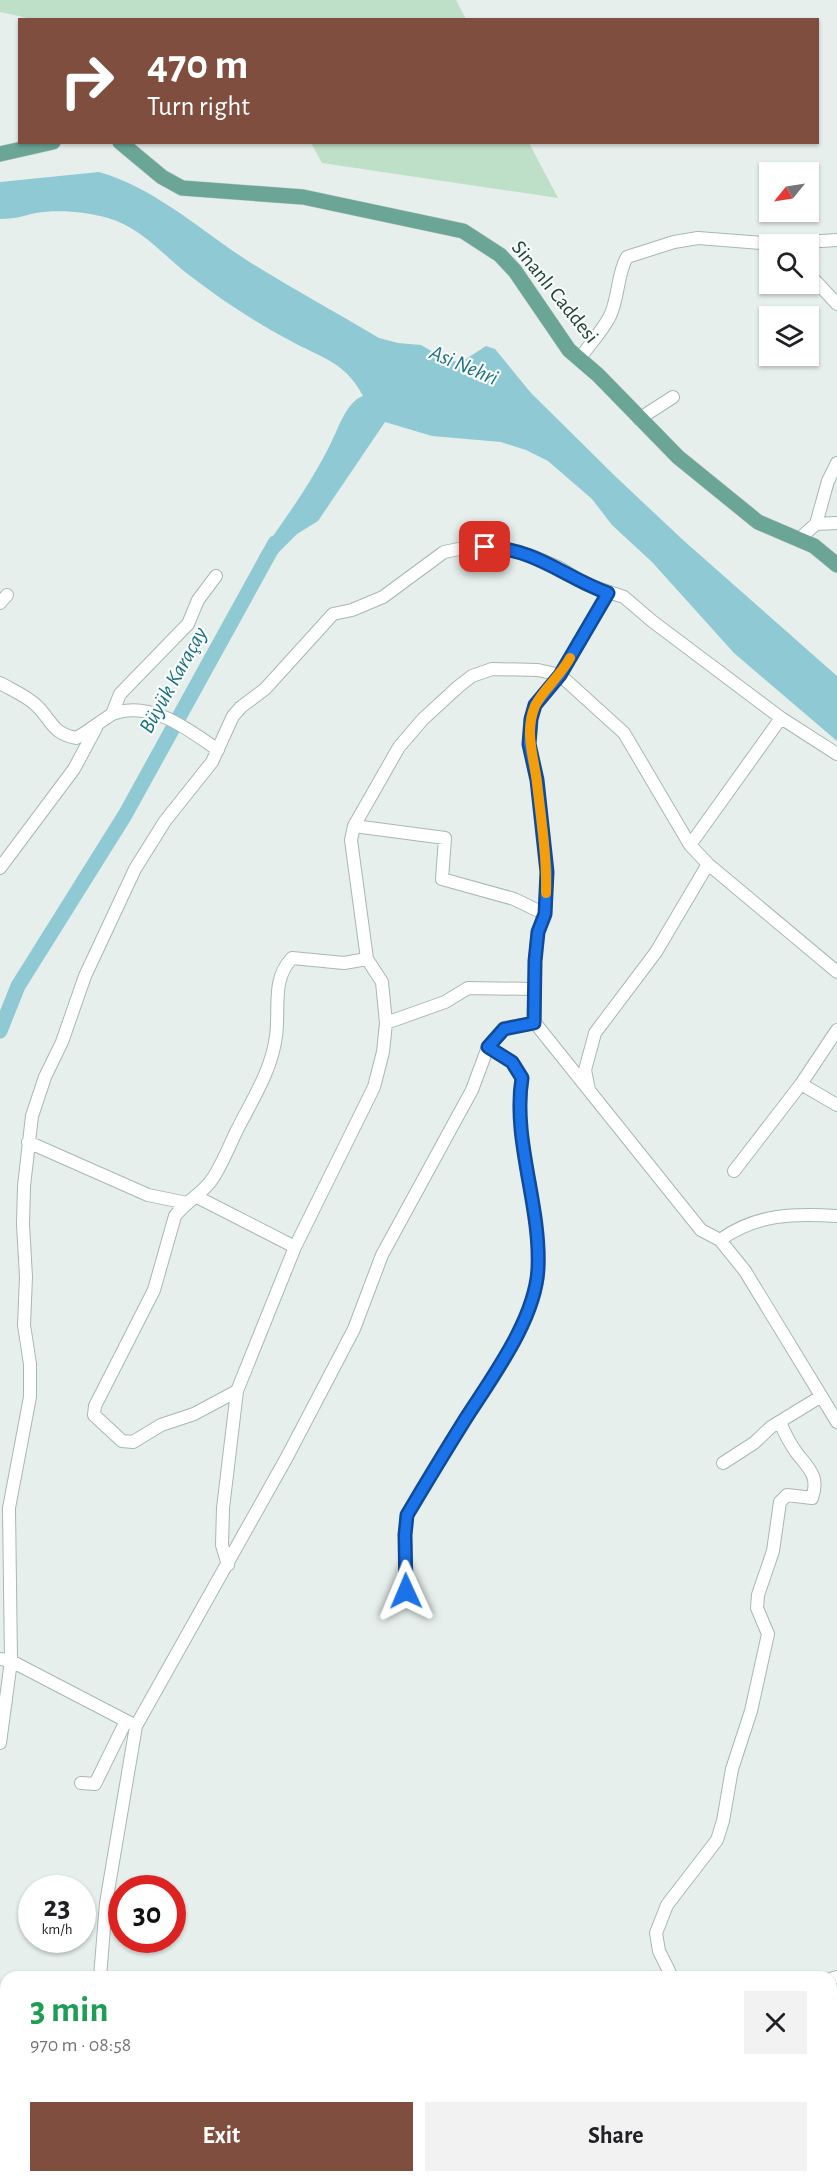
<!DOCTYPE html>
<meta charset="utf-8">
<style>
body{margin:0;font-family:"Alegreya Sans",sans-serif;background:#f2f2f2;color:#202124;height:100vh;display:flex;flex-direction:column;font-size:22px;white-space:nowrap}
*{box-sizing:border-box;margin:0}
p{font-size:20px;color:#757577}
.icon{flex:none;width:33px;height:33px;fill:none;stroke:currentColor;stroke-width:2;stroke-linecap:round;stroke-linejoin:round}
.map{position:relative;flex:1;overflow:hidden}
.sheet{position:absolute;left:0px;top:1971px;width:837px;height:212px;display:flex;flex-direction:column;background:#fff;border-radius:18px 18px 0 0;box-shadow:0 2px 4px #0004}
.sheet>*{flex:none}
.banner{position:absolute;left:18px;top:18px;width:801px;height:126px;border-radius:0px;box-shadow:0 2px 4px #0004;background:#7f4e3f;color:#fff;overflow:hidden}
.needle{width:39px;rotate:240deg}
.controls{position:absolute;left:759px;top:162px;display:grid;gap:12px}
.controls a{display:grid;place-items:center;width:60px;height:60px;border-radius:0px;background:#fff;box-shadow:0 2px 4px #0004;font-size:30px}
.speed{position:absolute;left:18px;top:1875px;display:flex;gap:12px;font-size:30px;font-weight:700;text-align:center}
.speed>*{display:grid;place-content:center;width:78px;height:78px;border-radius:50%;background:#fff;box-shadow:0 2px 4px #0004;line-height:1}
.speed small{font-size:15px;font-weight:400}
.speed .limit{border:9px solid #d22;background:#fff;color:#111}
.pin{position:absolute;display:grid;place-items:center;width:51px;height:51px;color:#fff;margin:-26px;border-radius:12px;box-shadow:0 3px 9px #0006}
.me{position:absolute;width:66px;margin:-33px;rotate:359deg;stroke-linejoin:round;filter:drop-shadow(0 0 4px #0008)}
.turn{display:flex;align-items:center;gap:21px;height:126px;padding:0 30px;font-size:27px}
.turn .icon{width:78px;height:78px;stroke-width:2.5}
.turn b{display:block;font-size:42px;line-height:51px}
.round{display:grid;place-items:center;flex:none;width:63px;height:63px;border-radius:0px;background:#f2f2f2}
.headline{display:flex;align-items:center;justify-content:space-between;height:102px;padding:0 30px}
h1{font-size:36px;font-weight:700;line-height:45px;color:#1e9e55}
.button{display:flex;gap:12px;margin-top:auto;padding:12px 30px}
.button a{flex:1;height:69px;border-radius:0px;background:#7f4e3f;color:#fff;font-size:24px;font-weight:700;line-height:69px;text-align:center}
.button a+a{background:#f2f2f2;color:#202124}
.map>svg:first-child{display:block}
.green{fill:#bfe0c8}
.water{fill:#8ec9d4}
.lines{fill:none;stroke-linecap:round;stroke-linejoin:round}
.river{stroke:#8ec9d4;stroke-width:15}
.minor-casing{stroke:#a8b8b2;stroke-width:14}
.major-casing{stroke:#c2cac8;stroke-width:16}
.minor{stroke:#fff;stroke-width:12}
.major{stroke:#6aa596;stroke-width:15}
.route-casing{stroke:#114b97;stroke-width:15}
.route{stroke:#1a73e8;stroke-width:10}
.slow{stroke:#f59e0b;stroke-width:10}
.labels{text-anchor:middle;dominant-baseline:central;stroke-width:4.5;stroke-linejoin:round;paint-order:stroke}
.street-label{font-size:21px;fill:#24423a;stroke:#f7fbf9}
.water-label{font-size:22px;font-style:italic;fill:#1c6f80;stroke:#f7fbf9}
</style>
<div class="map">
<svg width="837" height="2182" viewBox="0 0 837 2182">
<rect width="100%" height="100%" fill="#e6efeb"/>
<!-- green -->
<path class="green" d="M 0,0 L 456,0 L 466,19 L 37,20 L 0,12 Z
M 311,143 L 529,143 L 558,198 L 322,163 Z"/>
<!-- water -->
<path class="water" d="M 99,172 C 155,188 200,230 248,261 C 291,288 336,312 379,338 L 398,343 L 421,345 L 450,362 L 466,359 L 486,346 L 495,349 L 531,393 L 616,477 L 683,540 L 837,676 L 837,741 L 734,653 L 652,562 L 612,525 L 592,499 L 548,461 L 526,450 L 501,442 L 432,436 L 385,422 L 318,521 L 297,534 L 271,560 L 259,556 C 287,516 316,477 336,432 C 341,420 350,400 363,396 C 345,361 321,358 289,340 C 255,322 220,299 189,275 C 163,255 142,228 108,218 C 87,212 58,209 36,213 C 23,216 14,219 0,219 L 0,182 Z"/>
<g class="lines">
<!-- river -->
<path class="river" d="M 0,1031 L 18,986 L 125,815 L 275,543"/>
<!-- minor casing -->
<g class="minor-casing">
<path id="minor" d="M 808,273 L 837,304
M 580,358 C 590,344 603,330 610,316 C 619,297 617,274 627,257 L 674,242 L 698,238 L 775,244 L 837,240
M 639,419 L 673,397
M 816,524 L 837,523
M 799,539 L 816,524 L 828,481 L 837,463
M 0,603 L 7,595
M 0,683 C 12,690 27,696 37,706 C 52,721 52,733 76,738 C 87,733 108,715 115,713 C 153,701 189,730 218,750
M 112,714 L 120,694 L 188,624 L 198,600 L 216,576
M 354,826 L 445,838 L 442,879 L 514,899 L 545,914
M 690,845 L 781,718
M 0,868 L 74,769 L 96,728
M 386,1023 L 445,1002 L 468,988 L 534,989
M 535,1023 L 535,961 L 538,932 L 545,914 L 547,872 L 537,780 L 529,744 L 531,719 L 535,705 L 560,675 L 608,593
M 801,1084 L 837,1105
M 589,1090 L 585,1070 L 595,1033 L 656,952 L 708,864
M 28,1142 L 148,1195 L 187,1203
M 734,1171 L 801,1084 L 837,1030
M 197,1197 L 295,1247
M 720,1240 L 745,1271 L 837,1422
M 237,1391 L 194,1414 L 161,1425 L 133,1442 L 122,1441 L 94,1415 L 95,1406 L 154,1290 L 175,1216 C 186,1201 203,1194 213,1178 C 222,1164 229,1147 236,1132 C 251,1102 272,1070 276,1036 C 280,1009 271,980 292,958 L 344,963 L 367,959
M 723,1463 L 754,1443 L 771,1427 L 820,1397
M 228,1565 L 222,1545 L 223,1508 L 237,1391 L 295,1247 L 374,1087 L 383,1052 L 386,1023 L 382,982 L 367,959 L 351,840 L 354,826 L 399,747 L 423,719 L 459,686 L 472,676 L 492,669 L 538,670 L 560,675 L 624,733 L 690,845 L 708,864 L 837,972
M 406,1591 L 405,1535 L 407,1515 C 426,1482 446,1450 466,1418 C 493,1376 537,1319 538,1268 C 541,1205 512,1140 522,1078 L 512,1062 L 488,1047
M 0,1659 L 11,1661 L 136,1726
M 0,1743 L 11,1661 L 9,1508 L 30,1397 L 30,1364 L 24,1325 L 26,1277 L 23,1224 L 24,1186 L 32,1116 L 45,1077 L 62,1042 L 85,976 L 135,869 L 165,821 L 212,762 L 233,716 L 241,707 L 265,689 L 333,614 L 352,610 L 383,597 L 444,552 L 469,547 L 500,547 L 532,556 L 560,568 L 585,584 L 624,597 L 652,621 L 781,718 L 837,754
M 81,1783 L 95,1784 L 126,1721
M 100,1977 L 106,1903 L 136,1726 L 287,1457 L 354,1329 L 382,1255 L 472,1090 L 488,1047 L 504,1028 L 535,1023 L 701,1230 L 720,1240 C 756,1214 794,1213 837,1216
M 672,1977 L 659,1951 L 656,1933 L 667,1905 L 717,1840 L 723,1821 L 732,1769 L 751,1711 L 768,1634 L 757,1608 L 758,1595 L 773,1551 L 780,1502 L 787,1495 L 812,1498 C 820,1476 808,1468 796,1452 C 789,1442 784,1432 780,1422
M 831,1979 L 837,1977
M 100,2182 L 100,2176
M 487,2182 L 489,2176"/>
</g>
<!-- major casing -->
<g class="major-casing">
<path id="major" d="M 120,142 L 162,177 L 182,188 L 303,197 L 463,231 L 500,255 L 515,271 L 569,350 L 598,375 L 678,457 L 758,522 L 814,546 L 837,565
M 0,154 L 53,142"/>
</g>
<!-- minor -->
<use href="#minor" class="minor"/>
<!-- major -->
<use href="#major" class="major"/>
</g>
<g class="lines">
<!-- route casing -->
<g class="route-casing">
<path id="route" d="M 406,1591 L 405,1535 L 407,1515 C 426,1483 446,1450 466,1418 C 493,1376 536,1318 538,1268 C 541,1205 512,1140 522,1078 L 512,1062 L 488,1047 L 504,1029 L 534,1023 L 535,961 L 538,932 L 545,914 L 547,872 L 537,780 L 529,744 L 531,719 L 535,705 L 560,675 L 608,593 C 564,577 535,548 485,547"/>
</g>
<!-- route -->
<use href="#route" class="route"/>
<!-- slow -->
<path class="slow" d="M 546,893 C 547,856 541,819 537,783 C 534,757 524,732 535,706 C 542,691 561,675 570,658"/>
</g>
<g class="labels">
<!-- street labels -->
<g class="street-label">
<text transform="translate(555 292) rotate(51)">Sinanlı Caddesi</text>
</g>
<!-- water labels -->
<g class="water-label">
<text transform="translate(464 365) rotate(23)">Asi Nehri</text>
<text transform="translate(173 680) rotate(-61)">Büyük Karaçay</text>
</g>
</g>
</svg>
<div class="controls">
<a><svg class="needle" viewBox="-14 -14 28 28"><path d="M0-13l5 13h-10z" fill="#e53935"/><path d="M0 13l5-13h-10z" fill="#757577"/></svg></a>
<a><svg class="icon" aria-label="search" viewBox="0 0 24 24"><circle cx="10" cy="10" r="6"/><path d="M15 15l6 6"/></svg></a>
<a><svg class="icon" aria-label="layers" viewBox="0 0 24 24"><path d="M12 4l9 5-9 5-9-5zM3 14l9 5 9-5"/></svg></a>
</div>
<div class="speed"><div>23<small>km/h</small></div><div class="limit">30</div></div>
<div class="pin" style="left:485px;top:547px;background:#d93025"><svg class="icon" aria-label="arrive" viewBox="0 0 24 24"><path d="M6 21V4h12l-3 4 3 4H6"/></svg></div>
<svg class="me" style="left:406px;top:1591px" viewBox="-20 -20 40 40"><path d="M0-17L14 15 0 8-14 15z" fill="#1a73e8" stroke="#fff" stroke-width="4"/></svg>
<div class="banner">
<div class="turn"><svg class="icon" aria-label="right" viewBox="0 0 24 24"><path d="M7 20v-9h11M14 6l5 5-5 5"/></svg><div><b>470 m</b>Turn right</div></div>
</div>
<section class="sheet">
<div class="headline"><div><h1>3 min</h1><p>970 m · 08:58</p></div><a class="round"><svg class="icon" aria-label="close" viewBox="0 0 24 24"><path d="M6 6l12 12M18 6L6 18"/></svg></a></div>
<div class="button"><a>Exit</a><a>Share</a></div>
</section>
</div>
